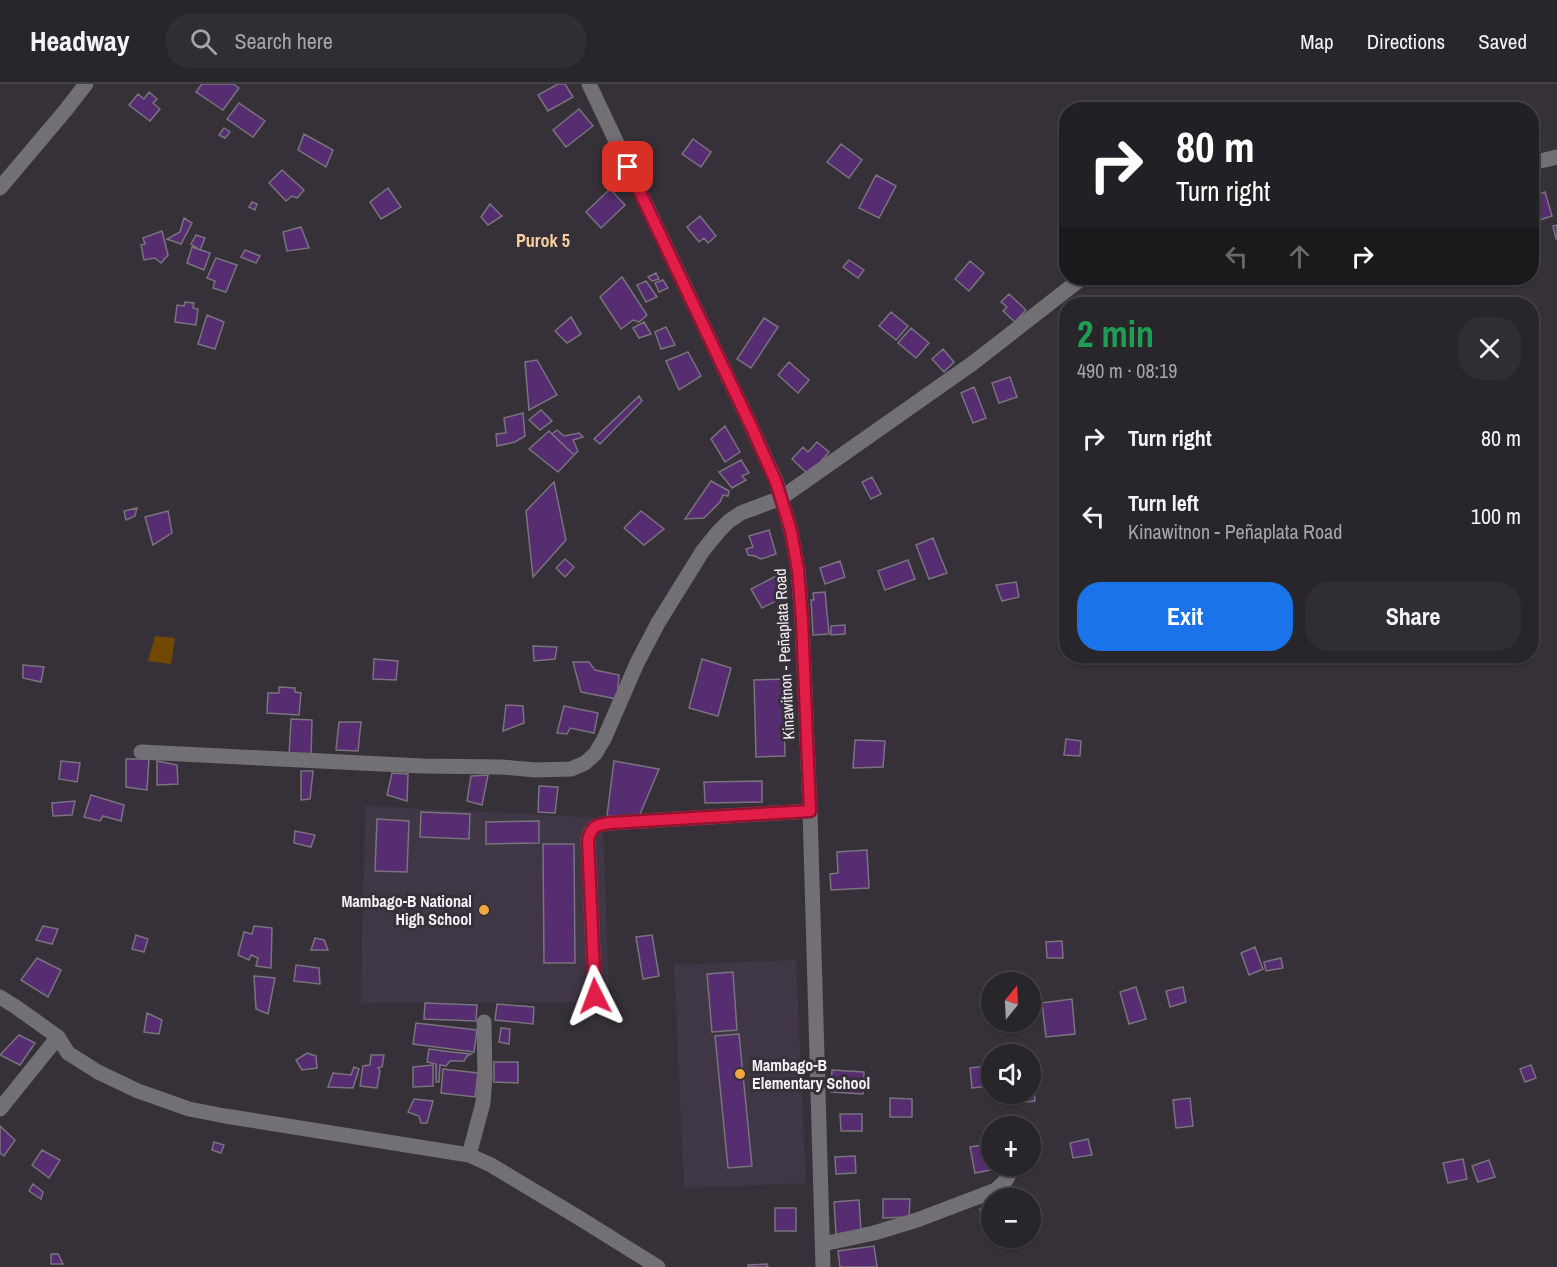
<!DOCTYPE html>
<meta charset="utf-8">
<style>
body{margin:0;font-family:"Archivo Narrow",sans-serif;background:#302d33;color:#f1f3f6;height:100vh;display:flex;flex-direction:column;font-size:22px;white-space:nowrap}
*{box-sizing:border-box;margin:0}
p{font-size:20px;color:#a5a5a9}
.icon{flex:none;width:33px;height:33px;fill:none;stroke:currentColor;stroke-width:2;stroke-linecap:round;stroke-linejoin:round}
.map{position:relative;flex:1;overflow:hidden}
.details{position:absolute;left:1059px;top:213px;width:480px;height:366px;display:flex;flex-direction:column;background:#28252b;border-radius:24px;box-shadow:0 2px 4px #0004,0 0 0 2px #444247}
.details>*{flex:none}
.banner{position:absolute;left:1059px;top:18px;width:480px;height:183px;border-radius:24px;box-shadow:0 2px 4px #0004,0 0 0 2px #444247;background:#202124;color:#fff;overflow:hidden}
.needle{width:39px;rotate:18deg}
.buttons{position:absolute;left:981px;top:888px;display:grid;gap:12px}
.buttons a{display:grid;place-items:center;width:60px;height:60px;border-radius:50%;background:#28252b;box-shadow:0 2px 4px #0004,0 0 0 2px #444247;font-size:30px}
.pin{position:absolute;display:grid;place-items:center;width:51px;height:51px;color:#fff;margin:-26px;border-radius:12px;box-shadow:0 3px 9px #0006}
.me{position:absolute;width:66px;margin:-33px;rotate:357deg;stroke-linejoin:round;filter:drop-shadow(0 0 4px #0008)}
.turn{display:flex;align-items:center;gap:21px;height:126px;padding:0 18px;font-size:27px}
.turn .icon{width:78px;height:78px;stroke-width:2.5}
.turn b{display:block;font-size:42px;line-height:51px}
.lanes{display:flex;align-items:center;height:57px;padding:0 18px;background:#0003;justify-content:center;gap:30px;direction:ltr}
.lanes .off{opacity:.35}
.round{display:grid;place-items:center;flex:none;width:63px;height:63px;border-radius:24px;background:#302d33}
.head{display:flex;align-items:center;justify-content:space-between;height:102px;padding:0 18px}
h1{font-size:36px;font-weight:700;line-height:45px;color:#1e9e55}
.action{display:flex;gap:12px;margin-top:auto;padding:12px 18px}
.action a{flex:1;height:69px;border-radius:24px;background:#1a73e8;color:#fff;font-size:24px;font-weight:700;line-height:69px;text-align:center}
.action a+a{background:#302d33;color:#f1f3f6}
ul{padding:0;list-style:none}
li{display:flex;align-items:center;gap:18px;height:78px;padding:0 18px}
li div{flex:1}
li b{display:block;font-size:22px}
li em{font-style:normal}
header{display:flex;align-items:center;gap:36px;box-sizing:border-box;height:84px;padding:0 30px;background:#28252b;border-bottom:2px solid #444247}
header strong{font-size:28px}
nav{display:flex;gap:33px;margin-inline-start:auto;font-size:21px}
.search{width:420px;height:54px;background:#302d33;display:flex;align-items:center;gap:15px;box-sizing:border-box;padding:0 21px;border-radius:24px;color:#a5a5a9;font-size:22px}
.map>svg:first-child{display:block}
.built{fill:#3f3745}
.water{fill:#714701}
.building{fill:#562d70;stroke:#78737c;stroke-width:1.5}
.lines{fill:none;stroke-linecap:round;stroke-linejoin:round}
.minor{stroke:#727074;stroke-width:15}
.route-casing{stroke:#92132f;stroke-width:15}
.route{stroke:#e11d48;stroke-width:10}
.poi-dot{fill:#f1a63f;stroke:#363139;stroke-width:2}
.labels{text-anchor:middle;dominant-baseline:central;stroke-width:6;stroke-linejoin:round;paint-order:stroke}
.street-label{font-size:16px;fill:#f4f1f6;stroke:#363139}
.poi-label{font-size:16px;font-weight:bold;fill:#f4f1f6;stroke:#363139;text-anchor:end}
.neighbourhood-label{font-size:18px;font-weight:bold;fill:#fbd19f;stroke:#363139}
</style>
<header>
<strong>Headway</strong>
<div class="search"><svg class="icon" aria-label="search" viewBox="0 0 24 24"><circle cx="10" cy="10" r="6"/><path d="M15 15l6 6"/></svg>Search here</div>
<nav><a>Map</a><a>Directions</a><a>Saved</a></nav>
</header>
<div class="map">
<svg width="1557" height="1183" viewBox="0 0 1557 1183">
<rect width="100%" height="100%" fill="#363139"/>
<!-- built -->
<path class="built" d="M 365,722 L 603,734 L 609,918 L 361,919 Z
M 796,876 L 806,1099 L 684,1104 L 674,881 Z"/>
<!-- water -->
<path class="water" d="M 155,552 L 175,554 L 171,580 L 148,577 Z"/>
<!-- building -->
<path class="building" d="M 202,0 L 233,0 L 239,4 L 223,26 L 196,8 Z
M 558,0 L 565,0 L 573,13 L 548,27 L 538,11 Z
M 149,8 L 157,15 L 153,19 L 160,25 L 150,37 L 129,21 L 138,10 L 144,15 Z
M 239,19 L 265,37 L 253,53 L 227,35 Z
M 579,25 L 593,42 L 566,63 L 553,46 Z
M 224,44 L 230,48 L 225,54 L 219,51 Z
M 304,50 L 333,66 L 326,83 L 298,66 Z
M 693,55 L 711,68 L 701,83 L 682,70 Z
M 841,60 L 862,76 L 849,94 L 827,78 Z
M 282,86 L 304,106 L 297,114 L 292,112 L 286,117 L 269,99 Z
M 876,91 L 896,102 L 879,134 L 859,124 Z
M 388,104 L 401,123 L 381,135 L 370,118 Z
M 610,105 L 625,121 L 601,144 L 586,128 Z
M 1545,108 L 1552,132 L 1536,137 L 1532,124 L 1532,112 Z
M 252,118 L 257,120 L 255,126 L 249,123 Z
M 490,120 L 502,132 L 488,141 L 481,133 Z
M 700,132 L 716,152 L 708,159 L 704,154 L 699,158 L 687,143 Z
M 184,134 L 192,139 L 181,160 L 167,155 L 180,148 Z
M 1557,141 L 1557,154 L 1556,155 L 1553,142 Z
M 301,143 L 309,164 L 287,167 L 283,148 Z
M 162,147 L 168,171 L 161,179 L 155,174 L 144,176 L 141,161 L 145,160 L 143,154 Z
M 196,151 L 205,154 L 200,166 L 191,160 Z
M 192,163 L 210,169 L 204,186 L 187,179 Z
M 245,166 L 260,172 L 256,179 L 241,173 Z
M 216,174 L 237,181 L 226,208 L 213,204 L 215,197 L 207,194 Z
M 849,176 L 864,186 L 858,194 L 843,183 Z
M 970,177 L 984,189 L 969,207 L 955,195 Z
M 656,189 L 659,195 L 652,197 L 648,193 Z
M 622,193 L 647,231 L 639,238 L 633,236 L 621,245 L 600,213 Z
M 663,196 L 668,204 L 659,208 L 655,199 Z
M 646,197 L 657,213 L 646,218 L 637,201 Z
M 1009,210 L 1026,226 L 1015,238 L 1003,227 L 1007,223 L 1001,218 Z
M 1414,214 L 1416,220 L 1397,220 L 1397,218 Z
M 185,218 L 194,219 L 193,224 L 198,225 L 196,241 L 175,238 L 177,221 L 184,222 Z
M 891,228 L 908,242 L 896,256 L 879,242 Z
M 207,231 L 224,238 L 215,265 L 198,260 Z
M 571,233 L 581,250 L 567,259 L 555,247 Z
M 764,234 L 778,243 L 751,284 L 737,275 Z
M 644,238 L 651,250 L 639,254 L 633,244 Z
M 666,243 L 675,261 L 661,265 L 655,248 Z
M 911,244 L 929,259 L 916,274 L 898,259 Z
M 943,265 L 954,278 L 944,288 L 932,275 Z
M 688,268 L 701,292 L 679,306 L 666,277 Z
M 537,276 L 557,311 L 529,326 L 525,278 Z
M 789,278 L 809,296 L 798,309 L 778,291 Z
M 1010,293 L 1017,313 L 999,319 L 992,299 Z
M 974,303 L 986,334 L 973,339 L 961,309 Z
M 639,312 L 642,317 L 600,360 L 594,355 Z
M 541,326 L 552,337 L 540,346 L 529,336 Z
M 523,329 L 525,352 L 515,358 L 497,362 L 496,350 L 506,349 L 504,334 Z
M 725,342 L 740,368 L 725,378 L 711,355 Z
M 557,346 L 564,352 L 579,349 L 583,353 L 573,356 L 578,367 L 574,371 L 552,350 Z
M 549,347 L 574,371 L 558,388 L 529,365 Z
M 817,358 L 829,368 L 821,377 L 824,379 L 811,393 L 792,375 L 803,363 L 808,368 Z
M 741,376 L 749,389 L 742,392 L 746,396 L 732,404 L 719,388 Z
M 872,393 L 881,410 L 871,415 L 862,398 Z
M 711,397 L 729,407 L 728,412 L 723,411 L 720,418 L 704,434 L 685,435 Z
M 554,398 L 566,456 L 533,493 L 526,427 Z
M 1066,418 L 1066,432 L 1059,420 Z
M 137,424 L 135,432 L 126,436 L 124,427 Z
M 168,427 L 172,449 L 153,461 L 145,433 Z
M 641,427 L 664,445 L 644,461 L 624,444 Z
M 769,446 L 776,470 L 761,475 L 755,472 L 748,471 L 746,465 L 753,463 L 749,452 Z
M 933,454 L 947,489 L 929,495 L 916,461 Z
M 565,475 L 574,483 L 565,493 L 556,484 Z
M 908,476 L 915,495 L 885,506 L 878,487 Z
M 840,477 L 845,493 L 825,500 L 820,484 Z
M 778,491 L 788,511 L 762,524 L 751,505 Z
M 1016,498 L 1019,513 L 1002,517 L 996,501 Z
M 825,508 L 829,550 L 813,551 L 811,516 L 814,516 L 813,509 Z
M 845,541 L 845,550 L 831,551 L 831,542 Z
M 533,562 L 557,563 L 555,575 L 534,577 Z
M 374,575 L 398,577 L 396,596 L 373,595 Z
M 702,575 L 731,584 L 718,632 L 689,624 Z
M 573,578 L 589,578 L 595,586 L 619,591 L 617,615 L 581,608 Z
M 23,581 L 44,583 L 41,598 L 23,594 Z
M 783,595 L 785,672 L 756,673 L 754,596 Z
M 279,603 L 295,604 L 295,608 L 301,609 L 299,631 L 267,629 L 268,609 L 279,609 Z
M 506,621 L 523,622 L 524,639 L 503,647 Z
M 564,622 L 598,629 L 594,649 L 570,644 L 567,650 L 557,649 Z
M 291,635 L 312,636 L 311,673 L 289,672 Z
M 339,638 L 361,638 L 358,667 L 336,666 Z
M 1066,655 L 1081,657 L 1080,672 L 1064,671 Z
M 855,656 L 885,657 L 883,683 L 853,684 Z
M 126,675 L 149,675 L 147,706 L 126,703 Z
M 61,677 L 80,679 L 77,698 L 59,695 Z
M 157,677 L 177,681 L 178,700 L 157,701 Z
M 614,677 L 659,685 L 638,735 L 607,732 Z
M 301,687 L 313,687 L 310,715 L 301,716 Z
M 392,689 L 408,690 L 407,717 L 387,711 Z
M 488,691 L 482,721 L 467,717 L 471,692 Z
M 762,697 L 762,718 L 705,719 L 704,698 Z
M 539,702 L 558,703 L 555,729 L 538,728 Z
M 91,711 L 124,721 L 121,737 L 103,732 L 100,737 L 84,733 Z
M 75,717 L 72,731 L 53,732 L 52,719 Z
M 421,728 L 470,730 L 469,755 L 420,753 Z
M 377,735 L 409,737 L 407,788 L 375,787 Z
M 539,737 L 539,759 L 486,760 L 486,738 Z
M 295,747 L 315,751 L 311,763 L 294,759 Z
M 543,760 L 574,760 L 575,879 L 544,879 Z
M 867,766 L 869,804 L 831,806 L 830,790 L 838,789 L 837,768 Z
M 43,842 L 58,845 L 52,860 L 36,856 Z
M 254,842 L 272,844 L 271,884 L 256,882 L 258,874 L 251,871 L 249,876 L 238,871 L 244,848 L 252,850 Z
M 136,851 L 148,855 L 144,868 L 132,865 Z
M 652,851 L 659,892 L 643,895 L 636,853 Z
M 315,854 L 324,856 L 328,866 L 311,866 Z
M 1062,857 L 1063,874 L 1047,874 L 1046,858 Z
M 1255,863 L 1263,885 L 1249,891 L 1241,869 Z
M 37,874 L 61,886 L 48,913 L 21,896 Z
M 1281,874 L 1283,884 L 1266,887 L 1264,878 Z
M 296,881 L 319,884 L 320,900 L 294,897 Z
M 733,888 L 737,946 L 712,948 L 707,890 Z
M 254,892 L 275,894 L 268,930 L 256,925 Z
M 1136,903 L 1146,935 L 1129,940 L 1120,908 Z
M 1183,903 L 1186,918 L 1170,923 L 1166,907 Z
M 1072,915 L 1075,950 L 1046,953 L 1042,919 Z
M 425,919 L 477,921 L 476,937 L 424,935 Z
M 497,920 L 534,923 L 533,940 L 495,936 Z
M 147,929 L 162,936 L 159,950 L 144,948 Z
M 416,939 L 477,946 L 474,968 L 413,960 Z
M 501,944 L 510,945 L 509,960 L 499,958 Z
M 739,950 L 752,1082 L 728,1084 L 715,952 Z
M 19,951 L 35,959 L 20,981 L 0,971 Z
M 429,965 L 452,968 L 471,970 L 467,972 L 464,977 L 450,977 L 446,982 L 440,981 L 439,998 L 436,998 L 436,980 L 427,978 Z
M 307,969 L 316,972 L 317,984 L 302,986 L 296,976 Z
M 371,971 L 384,971 L 382,983 L 378,984 L 380,987 L 377,1004 L 360,1002 L 363,982 L 370,981 Z
M 494,978 L 518,978 L 518,999 L 494,998 Z
M 433,981 L 433,1002 L 413,1003 L 413,983 Z
M 1531,981 L 1536,994 L 1525,998 L 1520,985 Z
M 987,982 L 989,1002 L 972,1004 L 970,984 Z
M 354,983 L 359,985 L 353,1004 L 328,1003 L 333,989 L 351,991 Z
M 443,985 L 478,989 L 475,1013 L 441,1009 Z
M 832,986 L 864,988 L 863,1010 L 831,1008 Z
M 1032,989 L 1035,1017 L 1016,1019 L 1015,1010 L 1030,1010 L 1030,990 Z
M 890,1014 L 912,1015 L 912,1033 L 890,1033 Z
M 1190,1014 L 1193,1042 L 1176,1044 L 1173,1016 Z
M 414,1015 L 433,1017 L 427,1039 L 421,1039 L 419,1032 L 408,1028 Z
M 840,1030 L 862,1030 L 862,1047 L 841,1047 Z
M 0,1042 L 15,1056 L 4,1072 L 0,1069 Z
M 1088,1055 L 1092,1071 L 1073,1074 L 1070,1059 Z
M 214,1058 L 224,1061 L 221,1069 L 212,1066 Z
M 991,1060 L 992,1082 L 995,1082 L 996,1085 L 975,1089 L 970,1063 Z
M 42,1066 L 60,1076 L 49,1094 L 32,1081 Z
M 855,1072 L 856,1089 L 836,1090 L 835,1073 Z
M 1463,1075 L 1467,1095 L 1448,1099 L 1443,1079 Z
M 1489,1076 L 1495,1093 L 1478,1098 L 1472,1082 Z
M 33,1100 L 43,1108 L 41,1115 L 29,1107 Z
M 883,1115 L 910,1115 L 909,1133 L 883,1134 Z
M 859,1116 L 861,1148 L 836,1150 L 834,1118 Z
M 992,1123 L 992,1143 L 984,1144 L 980,1125 Z
M 775,1124 L 796,1124 L 796,1147 L 775,1147 Z
M 874,1162 L 877,1183 L 840,1183 L 838,1167 Z
M 51,1170 L 58,1170 L 63,1180 L 51,1180 Z
M 767,1180 L 768,1183 L 748,1183 L 748,1181 Z"/>
<g class="lines">
<!-- minor -->
<path class="minor" d="M 589,0 L 751,342 L 776,397 L 791,447 L 798,486 L 802,536 L 810,727 L 823,1183
M 1532,79 L 1557,73
M 0,104 L 65,27 L 86,0
M 141,668 L 422,682 L 502,683 L 535,686 L 571,685 L 585,679 L 595,670 L 604,655 L 637,579 L 658,539 L 702,468 L 718,448 L 729,437 L 741,429 L 781,414 L 973,279 L 1082,194
M 595,911 L 588,755 C 592,741 597,741 610,739 L 810,727
M 0,913 L 16,923 L 58,953 L 68,969 L 98,988 L 138,1007 L 189,1025 L 225,1032 L 469,1071 L 491,1081 L 576,1132 L 658,1183
M 0,1025 L 58,953
M 469,1071 L 483,1019 L 485,993 L 484,938
M 823,1160 L 874,1149 L 917,1136 L 996,1106 L 1006,1096 L 1014,1082"/>
</g>
<g class="lines">
<!-- route casing -->
<g class="route-casing">
<path id="route" d="M 595,912 L 588,756 C 592,741 597,741 610,739 L 810,727 L 802,536 L 798,486 L 791,447 L 776,398 L 751,342 L 628,83"/>
</g>
<!-- route -->
<use href="#route" class="route"/>
</g>
<!-- markers -->
<g class="poi-dot">
<circle cx="484" cy="826" r="6"/>
<circle cx="740" cy="990" r="6"/>
</g>
<g class="labels">
<!-- street labels -->
<g class="street-label">
<text transform="translate(784 570) rotate(-93)">Kinawitnon - Peñaplata Road</text>
</g>
<!-- poi labels -->
<g class="poi-label">
<text x="472" y="817">Mambago-B National<tspan x="472" dy="18">High School</tspan></text>
<text x="752" y="981" text-anchor="start">Mambago-B<tspan x="752" dy="18">Elementary School</tspan></text>
</g>
<!-- neighbourhood labels -->
<g class="neighbourhood-label">
<text x="543" y="156">Purok 5</text>
</g>
</g>
</svg>
<div class="buttons">
<a><svg class="needle" viewBox="-14 -14 28 28"><path d="M0-13l5 13h-10z" fill="#e53935"/><path d="M0 13l5-13h-10z" fill="#a5a5a9"/></svg></a>
<a><svg class="icon" aria-label="sound" viewBox="0 0 24 24"><path d="M4 9h4l5-4v14l-5-4H4zM17 9q2 3 0 6"/></svg></a>
<a>+</a>
<a>−</a>
</div>
<div class="pin" style="left:628px;top:83px;background:#d93025"><svg class="icon" aria-label="arrive" viewBox="0 0 24 24"><path d="M6 21V4h12l-3 4 3 4H6"/></svg></div>
<svg class="me" style="left:595px;top:912px" viewBox="-20 -20 40 40"><path d="M0-17L14 15 0 8-14 15z" fill="#e11d48" stroke="#fff" stroke-width="4"/></svg>
<div class="banner">
<div class="turn"><svg class="icon" aria-label="right" viewBox="0 0 24 24"><path d="M7 20v-9h11M14 6l5 5-5 5"/></svg><div><b>80 m</b>Turn right</div></div>
<div class="lanes"><svg class="icon off" aria-label="left" viewBox="0 0 24 24"><path d="M17 20v-9H6M10 6l-5 5 5 5"/></svg><svg class="icon off" aria-label="ahead" viewBox="0 0 24 24"><path d="M12 20V5M6 11l6-6 6 6"/></svg><svg class="icon" aria-label="right" viewBox="0 0 24 24"><path d="M7 20v-9h11M14 6l5 5-5 5"/></svg></div>
</div>
<section class="details">
<div class="head"><div><h1>2 min</h1><p>490 m · 08:19</p></div><a class="round"><svg class="icon" aria-label="close" viewBox="0 0 24 24"><path d="M6 6l12 12M18 6L6 18"/></svg></a></div>
<ul>
<li><svg class="icon" aria-label="right" viewBox="0 0 24 24"><path d="M7 20v-9h11M14 6l5 5-5 5"/></svg><div><b>Turn right</b></div><em>80 m</em></li>
<li><svg class="icon" aria-label="left" viewBox="0 0 24 24"><path d="M17 20v-9H6M10 6l-5 5 5 5"/></svg><div><b>Turn left</b><p>Kinawitnon - Peñaplata Road</p></div><em>100 m</em></li>
</ul>
<div class="action"><a>Exit</a><a>Share</a></div>
</section>
</div>
